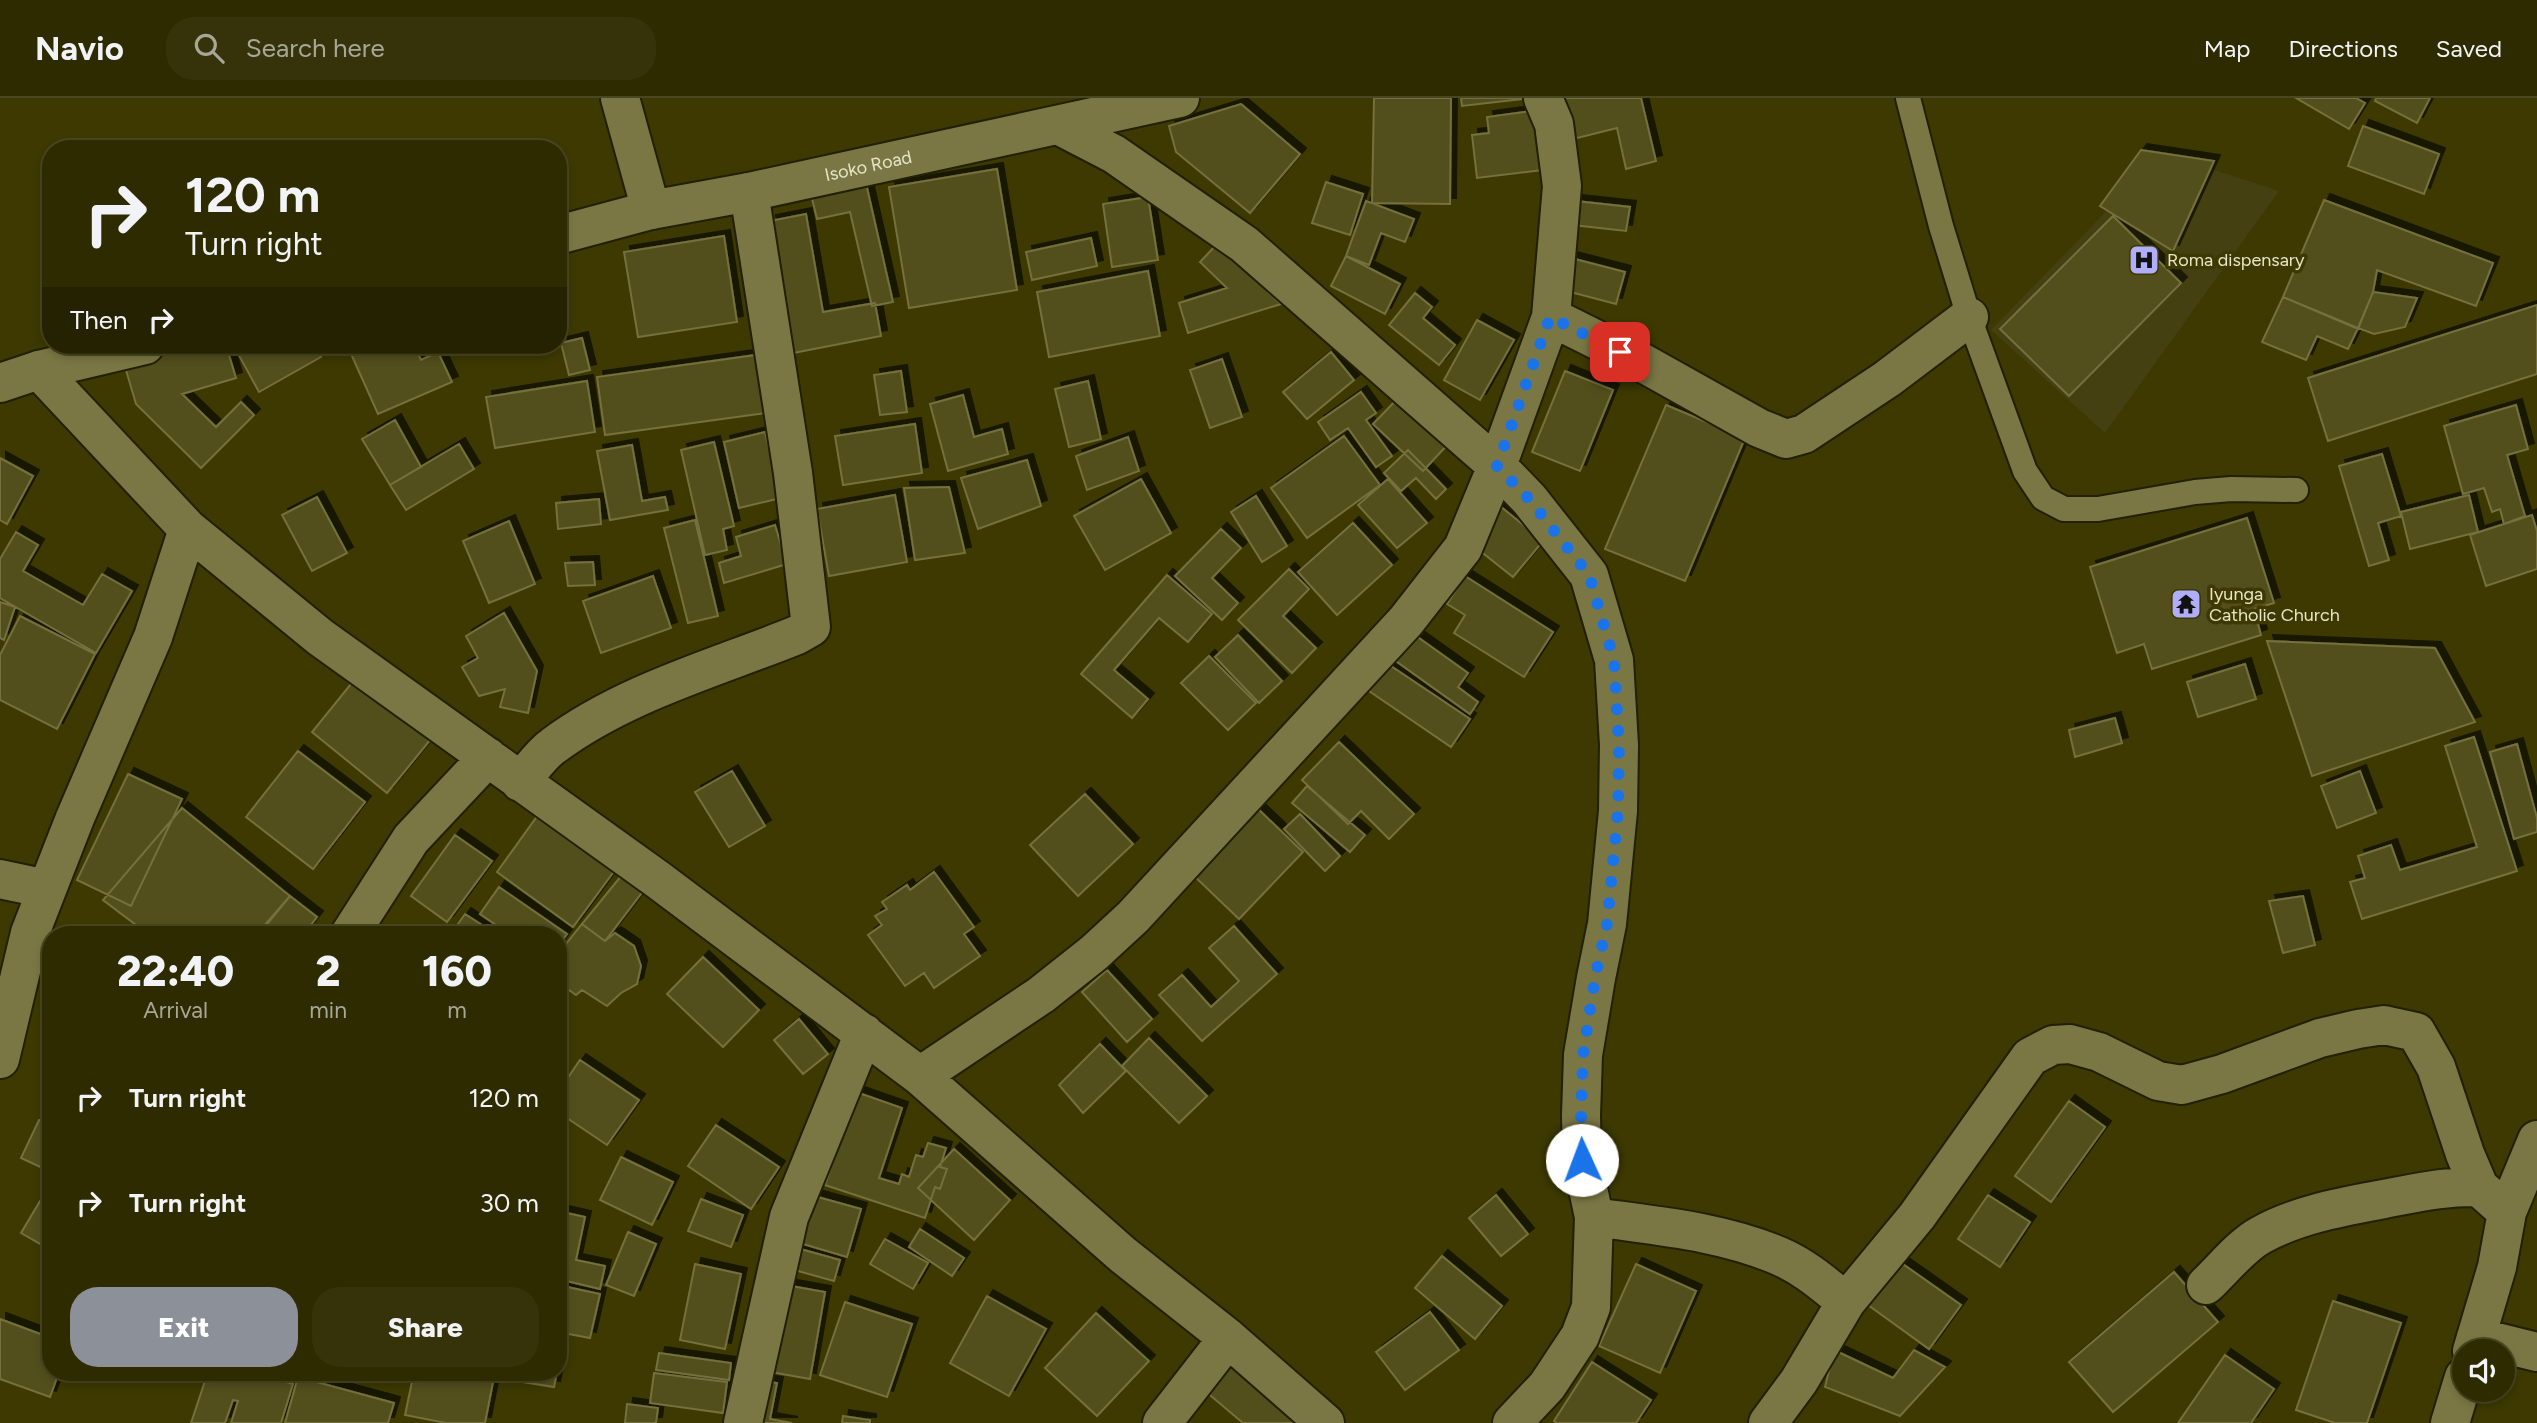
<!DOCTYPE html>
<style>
body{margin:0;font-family:Figtree,sans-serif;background:#36330a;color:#f1f3f6;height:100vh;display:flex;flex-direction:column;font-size:26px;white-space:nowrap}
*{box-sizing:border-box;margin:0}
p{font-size:23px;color:#a7a799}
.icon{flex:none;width:38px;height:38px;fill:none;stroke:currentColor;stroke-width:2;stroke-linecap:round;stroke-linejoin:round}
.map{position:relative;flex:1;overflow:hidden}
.drawer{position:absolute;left:42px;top:828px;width:525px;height:455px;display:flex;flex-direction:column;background:#2e2b00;border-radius:28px;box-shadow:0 4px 10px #0003,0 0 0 2px #494722}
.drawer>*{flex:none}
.banner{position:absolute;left:42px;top:42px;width:525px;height:214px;border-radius:28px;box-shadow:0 4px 10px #0003,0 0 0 2px #494722;background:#2e2b00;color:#f1f3f6;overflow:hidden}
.tools{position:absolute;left:2452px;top:1241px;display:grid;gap:14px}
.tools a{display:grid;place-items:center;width:63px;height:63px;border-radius:50%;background:#2e2b00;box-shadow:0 4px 10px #0003,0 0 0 2px #494722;font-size:35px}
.pin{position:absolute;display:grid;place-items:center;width:60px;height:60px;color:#fff;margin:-30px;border-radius:14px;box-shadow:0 4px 10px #0006}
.me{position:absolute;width:77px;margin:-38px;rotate:358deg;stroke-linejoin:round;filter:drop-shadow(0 0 5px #0008)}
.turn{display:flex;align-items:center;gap:24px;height:147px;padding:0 28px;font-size:32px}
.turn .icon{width:91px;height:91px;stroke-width:2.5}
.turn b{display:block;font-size:49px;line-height:60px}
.then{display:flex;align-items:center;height:66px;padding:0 28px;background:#0003;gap:14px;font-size:26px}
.eta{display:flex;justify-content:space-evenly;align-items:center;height:119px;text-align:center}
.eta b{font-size:42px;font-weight:800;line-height:49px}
.primary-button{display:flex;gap:14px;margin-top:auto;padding:14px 28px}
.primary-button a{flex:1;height:80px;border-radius:28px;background:#8c9099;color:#fff;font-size:28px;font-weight:800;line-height:80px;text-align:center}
.primary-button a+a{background:#36330a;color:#f1f3f6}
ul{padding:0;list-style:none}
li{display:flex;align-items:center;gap:21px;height:105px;padding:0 28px}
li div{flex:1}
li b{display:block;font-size:26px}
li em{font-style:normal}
header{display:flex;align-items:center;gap:42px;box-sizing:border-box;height:98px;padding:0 35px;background:#2e2b00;border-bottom:2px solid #494722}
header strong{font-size:33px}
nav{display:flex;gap:38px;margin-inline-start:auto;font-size:24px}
.search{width:490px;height:63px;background:#36330a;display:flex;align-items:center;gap:18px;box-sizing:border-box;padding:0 24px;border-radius:28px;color:#a7a799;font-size:26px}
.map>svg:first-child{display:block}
.built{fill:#444012}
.building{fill:#534f1b;stroke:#74703d;stroke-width:2;filter:url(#shadow)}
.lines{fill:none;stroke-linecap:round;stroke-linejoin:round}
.lane-casing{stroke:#222005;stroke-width:28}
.street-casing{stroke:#222005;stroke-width:42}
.secondary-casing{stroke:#222005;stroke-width:42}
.lane{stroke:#7b7744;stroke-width:24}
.street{stroke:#7b7744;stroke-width:38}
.secondary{stroke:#7b7744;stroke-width:38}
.route{stroke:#1a73e8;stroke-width:12;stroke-dasharray:0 21.6}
.labels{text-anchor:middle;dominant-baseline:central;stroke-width:7;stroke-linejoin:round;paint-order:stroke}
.street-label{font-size:18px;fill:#e7e5ca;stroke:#3d3900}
.poi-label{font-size:18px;fill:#e7e5ca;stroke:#3d3900;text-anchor:start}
</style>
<header>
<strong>Navio</strong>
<div class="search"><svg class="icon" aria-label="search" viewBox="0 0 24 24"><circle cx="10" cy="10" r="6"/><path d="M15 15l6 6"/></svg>Search here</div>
<nav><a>Map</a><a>Directions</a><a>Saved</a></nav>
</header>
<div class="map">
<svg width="2537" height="1325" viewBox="0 0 2537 1325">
<defs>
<filter id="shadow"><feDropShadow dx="6" dy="-6" stdDeviation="0" flood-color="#0009"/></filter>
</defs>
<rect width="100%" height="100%" fill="#3d3900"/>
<!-- built -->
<path class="built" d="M 2163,55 L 2279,93 L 2105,335 L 1991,232 Z"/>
<!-- building -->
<path class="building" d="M 1374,0 L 1451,0 L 1450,106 L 1372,105 Z
M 1461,0 L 1522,0 L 1522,1 L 1462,8 Z
M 1563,0 L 1641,0 L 1656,63 L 1626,71 L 1617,30 L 1573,41 Z
M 2296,0 L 2356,0 L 2365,5 L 2349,31 Z
M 2376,0 L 2430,0 L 2417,25 L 2375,3 Z
M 1241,6 L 1300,56 L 1250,115 L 1176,54 L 1169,28 Z
M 1539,12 L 1551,71 L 1477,80 L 1472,37 L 1489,35 L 1487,19 Z
M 2363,28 L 2439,56 L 2424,96 L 2348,68 Z
M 2141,52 L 2214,63 L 2173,153 L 2100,108 Z
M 997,71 L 1017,192 L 909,210 L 889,89 Z
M 863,72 L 893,204 L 872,208 L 850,114 L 817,121 L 808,84 Z
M 1326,84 L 1363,96 L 1350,137 L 1312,125 Z
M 1148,99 L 1158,162 L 1112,169 L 1103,106 Z
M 1567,102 L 1630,109 L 1626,133 L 1564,126 Z
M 2324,102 L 2493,165 L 2476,208 L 2377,172 L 2373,194 L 2358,231 L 2283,199 Z
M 1366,103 L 1414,121 L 1405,144 L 1381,135 L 1369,167 L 1346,158 Z
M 806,116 L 823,214 L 875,205 L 881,238 L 793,255 L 770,123 Z
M 2113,118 L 2181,185 L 2069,298 L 2000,231 Z
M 724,138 L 737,224 L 638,239 L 624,154 Z
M 1091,140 L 1097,168 L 1032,182 L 1026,154 Z
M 1217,146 L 1281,206 L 1188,235 L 1179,205 L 1227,190 L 1200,164 Z
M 1346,158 L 1400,186 L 1385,216 L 1331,188 Z
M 1571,160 L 1625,174 L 1616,206 L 1563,192 Z
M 1148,173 L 1160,238 L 1049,259 L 1037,194 Z
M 2373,194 L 2417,200 L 2405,229 L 2374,236 L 2358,230 Z
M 1415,195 L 1432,209 L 1423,220 L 1455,247 L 1439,267 L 1389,227 Z
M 2283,199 L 2358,230 L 2348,251 L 2317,238 L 2306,262 L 2262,244 Z
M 2537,207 L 2537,276 L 2328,343 L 2308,280 Z
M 1477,222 L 1514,242 L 1480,302 L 1444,282 Z
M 582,240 L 590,272 L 569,277 L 561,245 Z
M 175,247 L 226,247 L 236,280 L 182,296 L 216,329 L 241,304 L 254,317 L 201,370 L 136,306 L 123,262 Z
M 245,247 L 314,247 L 321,259 L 259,294 L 236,252 Z
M 347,247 L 414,247 L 421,262 L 438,254 L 452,284 L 378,316 Z
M 1331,254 L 1354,282 L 1307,321 L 1283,294 Z
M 756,257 L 765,315 L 605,337 L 597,279 Z
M 1222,261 L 1242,319 L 1210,330 L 1190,272 Z
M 901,273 L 907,314 L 880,317 L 874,277 Z
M 1565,273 L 1613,292 L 1580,373 L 1532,354 Z
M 587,283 L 595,334 L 495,350 L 486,299 Z
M 1088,283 L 1101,341 L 1069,349 L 1055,291 Z
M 1361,294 L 1376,315 L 1366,322 L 1392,358 L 1376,369 L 1348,330 L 1330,342 L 1318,324 Z
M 1402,296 L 1452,342 L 1423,373 L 1373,326 Z
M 963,297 L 974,339 L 1002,331 L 1008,356 L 948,373 L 930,306 Z
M 1666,307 L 1745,340 L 1685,483 L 1605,451 Z
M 2516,307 L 2528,351 L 2507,357 L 2525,418 L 2504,426 L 2500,411 L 2492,414 L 2484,390 L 2463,396 L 2444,328 Z
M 395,322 L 421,369 L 390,387 L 362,341 Z
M 915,326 L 922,375 L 843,387 L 835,338 Z
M 765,334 L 781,400 L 739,410 L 724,344 Z
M 1344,338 L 1380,387 L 1307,440 L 1271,390 Z
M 1128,339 L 1139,373 L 1087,392 L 1076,358 Z
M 714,344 L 734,428 L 723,431 L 727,452 L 705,457 L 681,352 Z
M 459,346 L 474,371 L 406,412 L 390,387 Z
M 632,347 L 642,403 L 665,399 L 668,412 L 610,422 L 597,353 Z
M 1408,352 L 1446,391 L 1436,401 L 1416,380 L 1401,393 L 1384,375 Z
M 2382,356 L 2401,418 L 2378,425 L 2389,462 L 2369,468 L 2339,368 Z
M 0,360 L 33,378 L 7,426 L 0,422 Z
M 1027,362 L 1041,408 L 978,431 L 961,380 Z
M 1141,381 L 1171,435 L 1105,472 L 1074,418 Z
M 1388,381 L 1427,425 L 1397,450 L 1358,407 Z
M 949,389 L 965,455 L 915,462 L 904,390 Z
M 895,397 L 907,464 L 829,478 L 817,411 Z
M 2469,397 L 2478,434 L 2410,451 L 2401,414 Z
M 1256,398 L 1287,448 L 1262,464 L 1231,414 Z
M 317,399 L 347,455 L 312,473 L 282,417 Z
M 599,401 L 601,426 L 558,431 L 556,405 Z
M 1500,408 L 1543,443 L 1513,479 L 1469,444 Z
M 2532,417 L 2537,433 L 2537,471 L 2486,488 L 2470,437 Z
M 2247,420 L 2274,505 L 2254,511 L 2261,537 L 2152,571 L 2144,546 L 2117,555 L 2090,469 Z
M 695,422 L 718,518 L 688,525 L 664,430 Z
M 509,423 L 535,486 L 489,505 L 463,443 Z
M 1353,425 L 1392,467 L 1337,517 L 1298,474 Z
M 775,427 L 787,466 L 724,485 L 719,465 L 741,458 L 736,439 Z
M 1221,431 L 1241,450 L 1212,480 L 1238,505 L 1222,522 L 1175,478 Z
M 16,434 L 38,447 L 23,473 L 83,507 L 102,476 L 132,493 L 96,555 L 0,500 L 0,461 Z
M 593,464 L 595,487 L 568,488 L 565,465 Z
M 1289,471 L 1309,491 L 1283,518 L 1316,550 L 1292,575 L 1238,522 Z
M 1167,477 L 1212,516 L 1188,544 L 1159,520 L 1114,572 L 1148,601 L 1132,620 L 1081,576 Z
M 653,478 L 671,530 L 601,555 L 583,503 Z
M 1465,478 L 1553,534 L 1524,579 L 1454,535 L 1465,517 L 1447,506 Z
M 0,504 L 15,509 L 4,542 L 0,540 Z
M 504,515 L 537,573 L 528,615 L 500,609 L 505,591 L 479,598 L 462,569 L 478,560 L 466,538 Z
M 20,518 L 95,556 L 57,631 L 0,602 L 0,557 Z
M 1412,535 L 1468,575 L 1458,589 L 1478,604 L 1470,616 L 1393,561 Z
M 1238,537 L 1282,583 L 1259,605 L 1215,559 Z
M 2267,543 L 2435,550 L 2475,624 L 2312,678 Z
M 1209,558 L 1256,605 L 1228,632 L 1181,585 Z
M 1388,566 L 1470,621 L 1451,649 L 1369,593 Z
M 2245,566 L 2256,601 L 2198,619 L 2187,584 Z
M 355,581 L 431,641 L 387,695 L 312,634 Z
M 2115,620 L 2122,645 L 2075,659 L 2069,632 Z
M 2474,639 L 2517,773 L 2362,821 L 2350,784 L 2365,780 L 2358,758 L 2391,747 L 2400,772 L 2477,749 L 2445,648 Z
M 1339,644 L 1414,716 L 1389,741 L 1361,713 L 1348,726 L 1302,682 Z
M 2517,646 L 2537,720 L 2537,734 L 2514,741 L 2490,654 Z
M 298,653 L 365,704 L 313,771 L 246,719 Z
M 732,673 L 765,728 L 729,749 L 695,694 Z
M 2360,673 L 2376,715 L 2337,730 L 2321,688 Z
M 128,676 L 182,701 L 131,808 L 77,782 Z
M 1307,688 L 1365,737 L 1350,754 L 1292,705 Z
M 1085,696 L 1133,746 L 1078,798 L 1030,747 Z
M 1255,708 L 1303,754 L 1239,821 L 1191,775 Z
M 182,710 L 290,798 L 257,836 L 148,836 L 103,802 Z
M 1300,716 L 1340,758 L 1325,773 L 1284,731 Z
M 538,717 L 615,772 L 573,829 L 497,774 Z
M 455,737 L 492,763 L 447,824 L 411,798 Z
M 626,772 L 647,788 L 605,843 L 582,826 Z
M 934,774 L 974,829 L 964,836 L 980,858 L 934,890 L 924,875 L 905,888 L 868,837 L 882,827 L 875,818 L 887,811 L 882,804 L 907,787 L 910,792 Z
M 499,789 L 567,836 L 558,848 L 558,836 L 509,836 L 480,816 Z
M 290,798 L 317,819 L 304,836 L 259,836 Z
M 2303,798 L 2315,847 L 2283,855 L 2269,803 Z
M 465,816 L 496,836 L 451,836 Z
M 582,826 L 605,843 L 615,835 L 634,848 L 641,868 L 637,886 L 621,895 L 607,908 L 582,892 L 576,897 L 558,884 L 558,856 Z
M 1234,828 L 1277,876 L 1202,943 L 1159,897 L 1182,877 L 1211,909 L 1239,883 L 1209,850 Z
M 703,859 L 759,912 L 723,949 L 667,896 Z
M 1107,872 L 1152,921 L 1127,944 L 1082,894 Z
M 799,921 L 828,956 L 803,976 L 774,942 Z
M 1149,940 L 1207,998 L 1179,1025 L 1122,968 Z
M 1100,946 L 1126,973 L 1083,1015 L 1059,987 Z
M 580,962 L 639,1002 L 607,1047 L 558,1014 L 558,994 Z
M 856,994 L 902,1010 L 879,1080 L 899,1086 L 902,1076 L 909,1079 L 916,1057 L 923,1059 L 928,1045 L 946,1050 L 940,1069 L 947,1071 L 940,1091 L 935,1089 L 925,1120 L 825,1087 Z
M 2069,1003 L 2105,1029 L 2051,1104 L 2015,1078 Z
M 39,1022 L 51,1027 L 51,1074 L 21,1060 Z
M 716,1027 L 779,1069 L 751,1111 L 688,1068 Z
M 954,1051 L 1010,1102 L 974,1142 L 918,1090 Z
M 621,1059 L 673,1084 L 652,1127 L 600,1102 Z
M 807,1096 L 861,1111 L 847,1159 L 793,1143 Z
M 1496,1097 L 1528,1136 L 1501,1158 L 1469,1120 Z
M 1988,1097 L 2030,1124 L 2000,1169 L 1958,1141 Z
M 701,1101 L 743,1117 L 731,1149 L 688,1133 Z
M 40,1103 L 51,1109 L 51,1147 L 49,1151 L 21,1135 Z
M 558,1113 L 585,1119 L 576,1162 L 605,1168 L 600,1191 L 558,1181 Z
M 920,1131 L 964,1160 L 952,1178 L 909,1149 Z
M 628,1134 L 656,1146 L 634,1198 L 606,1187 Z
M 885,1141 L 928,1165 L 913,1191 L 870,1166 Z
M 786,1147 L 840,1162 L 834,1183 L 780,1168 Z
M 1442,1158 L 1502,1208 L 1475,1241 L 1415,1190 Z
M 1900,1164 L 1961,1207 L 1929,1251 L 1868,1207 Z
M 695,1166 L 741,1176 L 725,1251 L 680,1242 Z
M 1636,1166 L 1696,1193 L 1660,1275 L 1599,1248 Z
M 2174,1174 L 2218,1224 L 2113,1314 L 2069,1264 Z
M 780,1186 L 825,1194 L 810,1281 L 765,1273 Z
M 558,1187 L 600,1196 L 590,1240 L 558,1234 Z
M 987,1198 L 1046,1231 L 1009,1298 L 950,1265 Z
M 2333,1203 L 2401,1225 L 2367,1325 L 2335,1325 L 2296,1312 Z
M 845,1204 L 912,1226 L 887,1299 L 820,1277 Z
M 1430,1214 L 1459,1252 L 1405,1292 L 1376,1254 Z
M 1096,1215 L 1149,1263 L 1097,1318 L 1045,1270 Z
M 0,1221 L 51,1240 L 51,1274 L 59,1274 L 50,1299 L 0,1281 Z
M 1834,1252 L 1893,1280 L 1914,1252 L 1945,1269 L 1900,1318 L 1825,1289 Z
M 659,1255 L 731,1265 L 729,1282 L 656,1272 Z
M 2225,1257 L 2274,1291 L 2251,1325 L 2178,1325 Z
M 1234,1259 L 1313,1325 L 1243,1325 L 1205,1293 Z
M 1592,1264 L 1651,1302 L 1636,1325 L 1557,1325 L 1554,1323 Z
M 208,1274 L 255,1274 L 293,1286 L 281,1325 L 231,1325 L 238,1303 L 233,1302 L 225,1325 L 191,1325 Z
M 414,1274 L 495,1274 L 485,1325 L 446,1325 L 405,1317 Z
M 499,1274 L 557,1274 L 554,1289 L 498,1280 Z
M 654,1275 L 727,1284 L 723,1315 L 650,1305 Z
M 298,1279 L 394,1305 L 388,1325 L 285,1325 Z
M 757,1282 L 777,1285 L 770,1321 L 792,1325 L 750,1325 Z
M 627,1306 L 658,1310 L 656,1325 L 625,1325 Z
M 843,1318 L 870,1322 L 870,1325 L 842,1325 Z"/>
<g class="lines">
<!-- lane casing -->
<g class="lane-casing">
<path id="lane" d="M 1908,0 L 1941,128 L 1969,219 L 2025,373 L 2043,400 L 2064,411 L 2098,411 L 2195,394 L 2231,391 L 2296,392"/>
</g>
<!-- street casing -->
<g class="street-casing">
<path id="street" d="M 620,0 L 651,112
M 1058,27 L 1114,56 L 1244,146 L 1497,368 L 1529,401 L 1589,477 L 1614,562 L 1619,647 L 1618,713 L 1607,826 L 1596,880 L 1583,957 L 1581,1017 L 1582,1062 L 1594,1119 L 1591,1209 L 1580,1238 L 1547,1288 L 1512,1325
M 1551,219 L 1643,265 L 1759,330 L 1786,341 L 1804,336 L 1887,281 L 1969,219
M 39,272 L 188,431 L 320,539 L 657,781 L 920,978 L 1123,1157 L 1228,1240 L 1325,1325
M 520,684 C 531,672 540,657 553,648 C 624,595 715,570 797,537 L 811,529 L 793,375 L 749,94
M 0,781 L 47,791
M 350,836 L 411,741 L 488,659
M 0,961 L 30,835 L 75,720 L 153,539 L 188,431
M 920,978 L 1041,897 L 1094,855 L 1133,819 L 1406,523 L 1463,450 L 1497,368 L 1551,219 L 1562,88 L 1554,26 L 1543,0
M 1594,1119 C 1656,1128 1721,1133 1779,1158 C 1805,1169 1825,1187 1846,1204
M 2206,1187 C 2222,1172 2242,1147 2261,1137 C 2299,1116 2342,1109 2384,1101 C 2416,1095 2446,1088 2479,1089
M 2476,1239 L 2537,1254
M 2472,1253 L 2497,1169 L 2507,1114 L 2537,1042
M 743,1325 L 789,1119 L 864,935
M 1162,1325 L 1228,1240
M 1768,1325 L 1799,1283 L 1846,1204 L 1917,1118 L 2030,959 L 2053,947 L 2070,946 L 2099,954 L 2158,983 L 2182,987 L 2222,976 L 2320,940 L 2358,931 L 2384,927 L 2416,934 L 2436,969 L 2465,1056 L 2479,1089 L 2507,1114
M 2450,1325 L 2464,1279"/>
</g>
<!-- secondary casing -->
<g class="secondary-casing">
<g id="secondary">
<path id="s1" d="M 558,137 L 651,112 L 749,94 L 1180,0"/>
<path d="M 0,285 L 39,272 L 145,247"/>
</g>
</g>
<!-- lane -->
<use href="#lane" class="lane"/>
<!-- street -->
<use href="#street" class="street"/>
<!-- secondary -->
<use href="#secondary" class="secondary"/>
</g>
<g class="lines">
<!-- route -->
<path class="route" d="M 1582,1062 L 1581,1017 L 1583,957 L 1595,880 L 1607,826 L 1618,713 L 1619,647 L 1614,562 L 1589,477 L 1529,401 L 1497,368 L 1550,219 L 1620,254"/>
</g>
<!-- icons -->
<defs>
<g id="hospital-square" transform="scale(1.575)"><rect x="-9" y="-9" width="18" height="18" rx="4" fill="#b0aefa" stroke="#3d3900"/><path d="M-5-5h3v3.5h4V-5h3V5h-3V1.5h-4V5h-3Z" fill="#111"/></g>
<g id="temple-square" transform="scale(1.575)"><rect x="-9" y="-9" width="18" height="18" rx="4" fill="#b0aefa" stroke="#3d3900"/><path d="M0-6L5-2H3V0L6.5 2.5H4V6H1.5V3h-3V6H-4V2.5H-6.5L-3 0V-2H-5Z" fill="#111"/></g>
</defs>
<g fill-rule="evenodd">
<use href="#hospital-square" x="2144" y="162"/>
<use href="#temple-square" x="2186" y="506"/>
</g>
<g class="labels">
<!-- street labels -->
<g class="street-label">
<text stroke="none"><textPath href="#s1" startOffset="318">Isoko Road</textPath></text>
</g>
<!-- poi labels -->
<g class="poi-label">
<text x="2167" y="162">Roma dispensary</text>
<text x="2209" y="496">Iyunga<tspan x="2209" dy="21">Catholic Church</tspan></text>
</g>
</g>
</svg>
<div class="tools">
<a><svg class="icon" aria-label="sound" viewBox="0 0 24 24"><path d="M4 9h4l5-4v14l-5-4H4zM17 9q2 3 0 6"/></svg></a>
</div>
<div class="pin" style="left:1620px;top:254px;background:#d93025"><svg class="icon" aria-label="arrive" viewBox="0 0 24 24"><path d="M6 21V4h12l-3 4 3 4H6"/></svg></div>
<svg class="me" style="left:1582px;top:1062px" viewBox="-20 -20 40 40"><circle r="19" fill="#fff"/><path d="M0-13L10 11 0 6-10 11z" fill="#1a73e8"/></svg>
<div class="banner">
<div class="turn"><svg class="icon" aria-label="right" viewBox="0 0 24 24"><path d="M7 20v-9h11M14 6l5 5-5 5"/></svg><div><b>120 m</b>Turn right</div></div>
<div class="then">Then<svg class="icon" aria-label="right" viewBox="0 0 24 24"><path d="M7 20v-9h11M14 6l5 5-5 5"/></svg></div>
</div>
<section class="drawer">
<div class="eta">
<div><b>22:40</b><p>Arrival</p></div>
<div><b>2</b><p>min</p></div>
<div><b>160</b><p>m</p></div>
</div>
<ul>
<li><svg class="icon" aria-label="right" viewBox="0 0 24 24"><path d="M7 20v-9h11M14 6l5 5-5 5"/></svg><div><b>Turn right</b></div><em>120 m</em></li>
<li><svg class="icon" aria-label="right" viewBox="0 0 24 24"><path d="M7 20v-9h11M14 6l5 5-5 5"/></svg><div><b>Turn right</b></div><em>30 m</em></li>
</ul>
<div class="primary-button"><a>Exit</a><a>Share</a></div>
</section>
</div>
